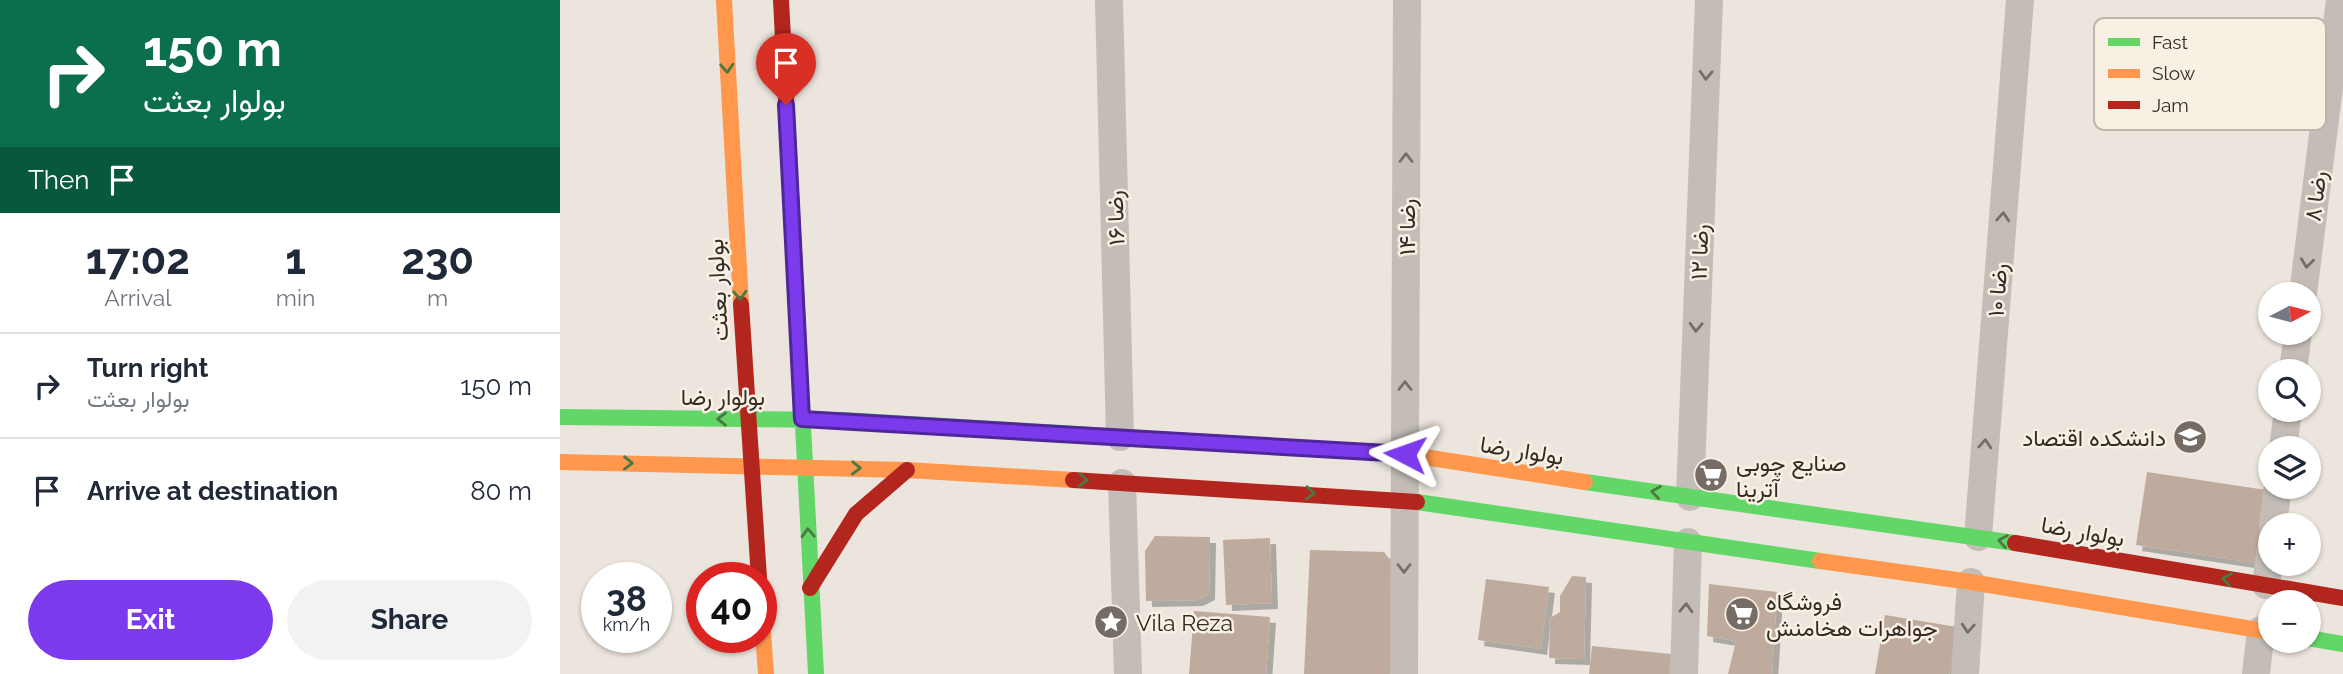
<!DOCTYPE html>
<meta charset="utf-8">
<style>
body{margin:0;font-family:Raleway,Vazirmatn,sans-serif;background:#f2f2f3;color:#1f2937;height:100vh;display:flex;flex-direction:column;font-size:26px;white-space:nowrap}
*{box-sizing:border-box;margin:0}
p{font-size:23px;color:#747a83}
.icon{flex:none;width:38px;height:38px;fill:none;stroke:currentColor;stroke-width:2;stroke-linecap:round;stroke-linejoin:round}
.map{position:relative;flex:1;overflow:hidden}
.side{display:flex;flex-direction:column;background:#fff;width:560px}
.side>*{flex:none}
.guide{background:#0b6e4f;color:#fff;overflow:hidden}
.needle{width:46px;rotate:83deg}
.controls{position:absolute;left:1698px;top:282px;display:grid;gap:14px}
.controls a{display:grid;place-items:center;width:63px;height:63px;border-radius:50%;background:#fff;box-shadow:0 2px 5px #0004;font-size:35px}
.speed{position:absolute;left:21px;top:562px;display:flex;gap:14px;font-size:35px;font-weight:700;text-align:center}
.speed>*{display:grid;place-content:center;width:91px;height:91px;border-radius:50%;background:#fff;box-shadow:0 2px 5px #0004;line-height:1}
.speed small{font-size:18px;font-weight:400}
.speed .limit{border:10px solid #d22;background:#fff;color:#111}
.pin{position:absolute;display:grid;place-items:center;width:60px;height:60px;color:#fff;margin:-72px -30px;border-radius:50% 50% 50% 0;rotate:-45deg;box-shadow:0 0 7px #0007}
.pin .icon{rotate:45deg}
.me{position:absolute;width:77px;margin:-38px;rotate:274deg;stroke-linejoin:round;filter:drop-shadow(0 0 5px #0008)}
.turn{display:flex;align-items:center;gap:24px;height:147px;padding:0 28px;font-size:32px}
.turn .icon{width:91px;height:91px;stroke-width:2.5}
.turn b{display:block;font-size:49px;line-height:60px}
.then{display:flex;align-items:center;height:66px;padding:0 28px;background:#0003;gap:14px;font-size:26px}
.eta{display:flex;justify-content:space-evenly;align-items:center;height:119px;text-align:center}
.eta b{font-size:42px;font-weight:700;line-height:49px}
.button{display:flex;gap:14px;margin-top:auto;padding:14px 28px}
.button a{flex:1;height:80px;border-radius:42px;background:#7c3aed;color:#fff;font-size:28px;font-weight:700;line-height:80px;text-align:center}
.button a+a{background:#f2f2f3;color:#1f2937}
ul{padding:0;list-style:none}
li{display:flex;align-items:center;gap:21px;height:105px;padding:0 28px;border-top:2px solid #e0e1e3}
li div{flex:1}
li b{display:block;font-size:26px}
li em{font-style:normal}
main{display:flex;flex:1;min-height:0}
.map>svg:first-child{display:block}
.building{fill:#bfaa9e;filter:url(#shadow)}
.lines{fill:none;stroke-linecap:round;stroke-linejoin:round}
.street{stroke:#c4bdb7;stroke-width:28}
.fast{stroke:#63d668;stroke-width:16}
.slow{stroke:#ff974d;stroke-width:16}
.jam{stroke:#b3261e;stroke-width:16}
.oneway{stroke:#497843}
.oneway2{stroke:#756d67}
.route-casing{stroke:#51269a;stroke-width:18}
.route{stroke:#7c3aed;stroke-width:12}
.labels{text-anchor:middle;dominant-baseline:central;stroke-width:5;stroke-linejoin:round;paint-order:stroke}
.street-label{font-size:23px;fill:#342b25;stroke:#f9f0e4}
.poi-label{font-size:23px;fill:#342b25;stroke:#f9f0e4;text-anchor:start}
.key{fill:#f9f0e4;stroke:#beb5ab;stroke-width:2}
.key-label{font-size:19px;fill:#342b25}
</style>
<main>
<section class="side">
<div class="guide">
<div class="turn"><svg class="icon" aria-label="right" viewBox="0 0 24 24"><path d="M7 20v-9h11M14 6l5 5-5 5"/></svg><div><b>150 m</b>بولوار بعثت</div></div>
<div class="then">Then<svg class="icon" aria-label="arrive" viewBox="0 0 24 24"><path d="M6 21V4h12l-3 4 3 4H6"/></svg></div>
</div>
<div class="eta">
<div><b>17:02</b><p>Arrival</p></div>
<div><b>1</b><p>min</p></div>
<div><b>230</b><p>m</p></div>
</div>
<ul>
<li><svg class="icon" aria-label="right" viewBox="0 0 24 24"><path d="M7 20v-9h11M14 6l5 5-5 5"/></svg><div><b>Turn right</b><p>بولوار بعثت</p></div><em>150 m</em></li>
<li><svg class="icon" aria-label="arrive" viewBox="0 0 24 24"><path d="M6 21V4h12l-3 4 3 4H6"/></svg><div><b>Arrive at destination</b></div><em>80 m</em></li>
</ul>
<div class="button"><a>Exit</a><a>Share</a></div>
</section>
<div class="map">
<svg width="1783" height="674" viewBox="0 0 1783 674">
<defs>
<filter id="shadow"><feDropShadow dx="6" dy="6" stdDeviation="0" flood-color="#0004"/></filter>
</defs>
<rect width="100%" height="100%" fill="#ebe5dd"/>
<!-- building -->
<path class="building" d="M 1587,472 L 1706,490 L 1695,563 L 1576,545 Z
M 595,536 L 650,537 L 649,594 L 637,600 L 586,601 L 585,551 Z
M 710,538 L 712,603 L 666,605 L 663,540 Z
M 750,550 L 824,552 L 834,565 L 831,674 L 744,674 Z
M 1012,576 L 1026,577 L 1024,659 L 989,658 L 990,618 L 1000,612 L 1000,596 Z
M 926,579 L 989,587 L 981,649 L 918,640 Z
M 1149,584 L 1217,592 L 1212,674 L 1168,674 L 1176,641 L 1147,636 Z
M 634,611 L 710,617 L 706,674 L 629,674 Z
M 1325,615 L 1397,627 L 1389,674 L 1315,674 Z
M 1032,646 L 1111,654 L 1109,674 L 1029,674 Z"/>
<g class="lines">
<!-- street -->
<path class="street" d="M 549,0 L 560,437
M 1743,294 L 1780,0
M 1733,371 L 1738,332
M 1723,448 L 1728,410
M 562,483 L 568,674
M 1130,497 L 1149,0
M 1713,525 L 1718,486
M 1418,537 L 1460,0
M 1706,585 L 1710,554
M 844,674 L 847,0
M 1124,674 L 1128,542
M 1405,674 L 1411,582
M 1696,674 L 1701,630"/>
<!-- fast -->
<path class="fast" d="M 239,349 L 256,674
M 0,417 L 284,420 L 533,435
M 1025,482 L 1455,543
M 857,502 L 1260,561
M 1748,638 L 1783,644"/>
<!-- slow -->
<path class="slow" d="M 164,0 L 181,304
M 533,435 L 845,454 L 1025,482
M 0,462 L 347,470 L 513,480
M 1260,561 L 1411,582 L 1710,632
M 201,605 L 206,674"/>
<!-- jam -->
<path class="jam" d="M 221,0 L 239,349
M 181,304 L 199,578
M 513,480 L 857,502
M 1455,543 L 1783,598
M 250,588 L 296,514 L 347,470"/>
</g>
<!-- one-way arrows -->
<defs><path id="oneway-chevron" d="M-2-3.5L2.5 0L-2 3.5" fill="none" stroke-width="1.6" stroke-linecap="round" stroke-linejoin="round" transform="scale(1.75)"/></defs>
<g class="oneway">
<use href="#oneway-chevron" transform="translate(167 68) rotate(87)"/>
<use href="#oneway-chevron" transform="translate(180 295) rotate(87)"/>
<use href="#oneway-chevron" transform="translate(162 419) rotate(-179)"/>
<use href="#oneway-chevron" transform="translate(68 463) rotate(1)"/>
<use href="#oneway-chevron" transform="translate(296 468) rotate(2)"/>
<use href="#oneway-chevron" transform="translate(523 480) rotate(3)"/>
<use href="#oneway-chevron" transform="translate(1096 492) rotate(-172)"/>
<use href="#oneway-chevron" transform="translate(750 493) rotate(4)"/>
<use href="#oneway-chevron" transform="translate(248 533) rotate(-93)"/>
<use href="#oneway-chevron" transform="translate(1443 541) rotate(-170)"/>
<use href="#oneway-chevron" transform="translate(1667 579) rotate(-170)"/>
</g>
<g class="oneway2">
<use href="#oneway-chevron" transform="translate(1146 75) rotate(92)"/>
<use href="#oneway-chevron" transform="translate(846 158) rotate(-90)"/>
<use href="#oneway-chevron" transform="translate(1443 217) rotate(-86)"/>
<use href="#oneway-chevron" transform="translate(1747 263) rotate(97)"/>
<use href="#oneway-chevron" transform="translate(1136 327) rotate(92)"/>
<use href="#oneway-chevron" transform="translate(845 386) rotate(-90)"/>
<use href="#oneway-chevron" transform="translate(1425 444) rotate(-86)"/>
<use href="#oneway-chevron" transform="translate(844 568) rotate(90)"/>
<use href="#oneway-chevron" transform="translate(1126 608) rotate(-88)"/>
<use href="#oneway-chevron" transform="translate(1408 628) rotate(94)"/>
</g>
<g class="lines">
<!-- route casing -->
<g class="route-casing">
<path id="route" d="M 226,105 L 242,419 L 845,454"/>
</g>
<!-- route -->
<use href="#route" class="route"/>
</g>
<!-- icons -->
<defs>
<g id="university-disc" transform="scale(1.75)"><circle r="9.5" fill="#746c65" stroke="#f9f0e4"/><path d="M0-5L7-2L0 1L-7-2ZM-4 1L0 2.5L4 1V4Q0 6-4 4Z" fill="#fff"/></g>
<g id="supermarket-disc" transform="scale(1.75)"><circle r="9.5" fill="#746c65" stroke="#f9f0e4"/><path d="M-6-5.5h2.5l.6 2H6L4.5 2H-2.5L-4.4-4H-6ZM-1.5 3.2a1.3 1.3 0 1 0 .1 0ZM3 3.2a1.3 1.3 0 1 0 .1 0Z" fill="#fff"/></g>
<g id="sight-disc" transform="scale(1.75)"><circle r="9.5" fill="#746c65" stroke="#f9f0e4"/><path d="M0-6L1.8-2.2L6-1.7L2.9 1.2L3.7 5.4L0 3.3L-3.7 5.4L-2.9 1.2L-6-1.7L-1.8-2.2Z" fill="#fff"/></g>
</defs>
<g fill-rule="evenodd">
<use href="#university-disc" x="1630" y="437"/>
<use href="#supermarket-disc" x="1151" y="475"/>
<use href="#supermarket-disc" x="1182" y="614"/>
<use href="#sight-disc" x="551" y="622"/>
</g>
<g class="labels">
<!-- street labels -->
<g class="street-label">
<text transform="translate(1755 196) rotate(-83)">رضا ۸</text>
<text transform="translate(555 218) rotate(-92)">رضا ۱۶</text>
<text transform="translate(846 227) rotate(-90)">رضا ۱۴</text>
<text transform="translate(1139 252) rotate(-88)">رضا ۱۲</text>
<text transform="translate(157 290) rotate(-93)">بولوار بعثت</text>
<text transform="translate(1437 290) rotate(-86)">رضا ۱۰</text>
<text x="163" y="396">بولوار رضا</text>
<text transform="translate(962 450) rotate(9)">بولوار رضا</text>
<text transform="translate(1523 531) rotate(10)">بولوار رضا</text>
</g>
<!-- poi labels -->
<g class="poi-label">
<text x="1606" y="437" text-anchor="end">دانشکده اقتصاد</text>
<text x="1176" y="462">صنایع چوبی<tspan x="1176" dy="26">آترینا</tspan></text>
<text x="1206" y="601">فروشگاه<tspan x="1206" dy="26">جواهرات هخامنش</tspan></text>
<text x="576" y="622">Vila Reza</text>
</g>
</g>
<!-- legend -->
<rect x="1534" y="18" width="232" height="112" rx="10" class="key"/>
<rect x="1548" y="38" width="32" height="8" fill="#63d668"/>
<rect x="1548" y="69" width="32" height="9" fill="#ff974d"/>
<rect x="1548" y="101" width="32" height="8" fill="#b3261e"/>
<g class="key-label">
<text x="1592" y="49">Fast</text>
<text x="1592" y="80">Slow</text>
<text x="1592" y="112">Jam</text>
</g>
</svg>
<div class="controls">
<a><svg class="needle" viewBox="-14 -14 28 28"><path d="M0-13l5 13h-10z" fill="#e53935"/><path d="M0 13l5-13h-10z" fill="#747a83"/></svg></a>
<a><svg class="icon" aria-label="search" viewBox="0 0 24 24"><circle cx="10" cy="10" r="6"/><path d="M15 15l6 6"/></svg></a>
<a><svg class="icon" aria-label="layers" viewBox="0 0 24 24"><path d="M12 4l9 5-9 5-9-5zM3 14l9 5 9-5"/></svg></a>
<a>+</a>
<a>−</a>
</div>
<div class="speed"><div>38<small>km/h</small></div><div class="limit">40</div></div>
<div class="pin" style="left:226px;top:105px;background:#d93025"><svg class="icon" aria-label="arrive" viewBox="0 0 24 24"><path d="M6 21V4h12l-3 4 3 4H6"/></svg></div>
<svg class="me" style="left:845px;top:454px" viewBox="-20 -20 40 40"><path d="M0-17L14 15 0 8-14 15z" fill="#7c3aed" stroke="#fff" stroke-width="4"/></svg>
</div>
</main>
